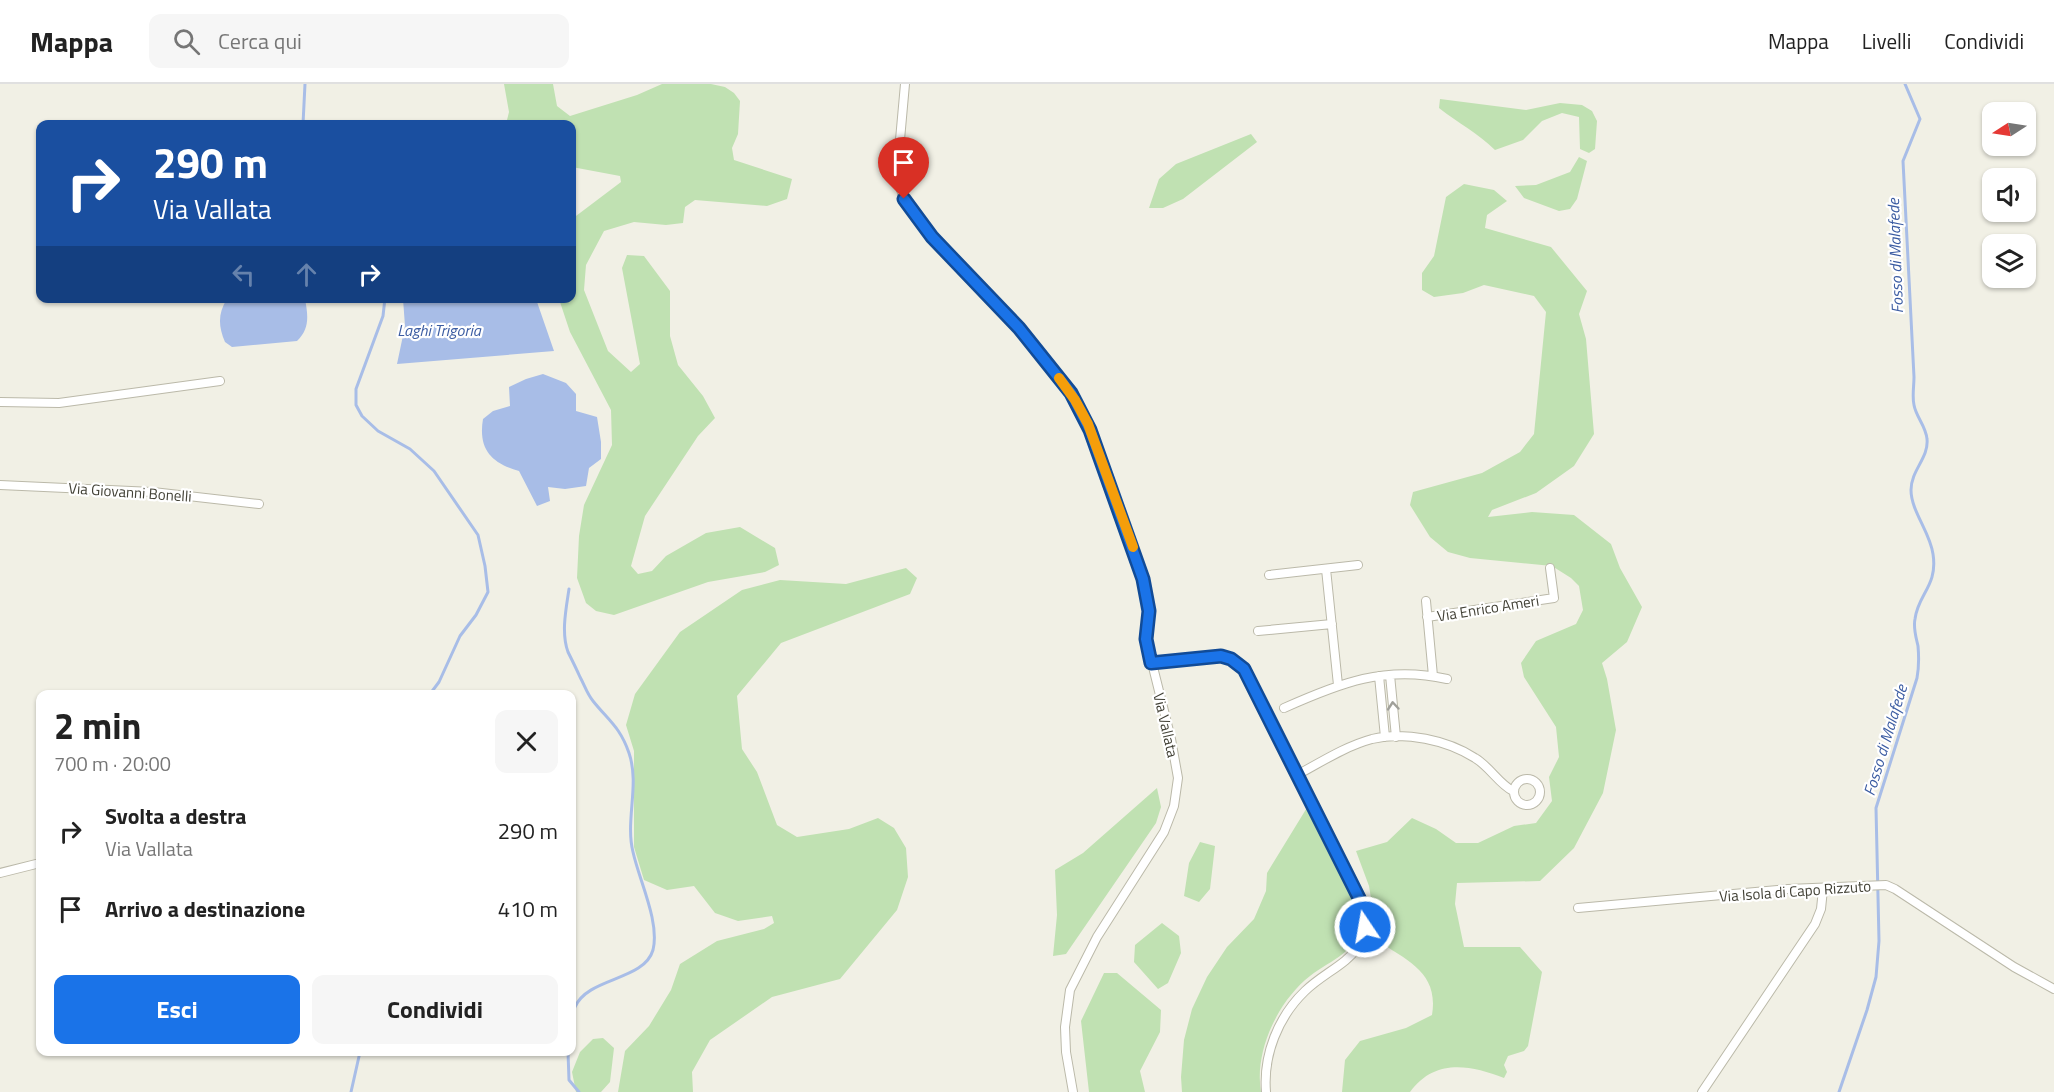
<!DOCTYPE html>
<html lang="it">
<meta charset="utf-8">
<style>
body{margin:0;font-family:"Titillium Web",sans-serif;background:#f6f6f6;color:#222;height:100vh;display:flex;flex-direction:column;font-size:22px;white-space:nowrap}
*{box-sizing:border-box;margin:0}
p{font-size:20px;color:#767676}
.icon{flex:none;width:33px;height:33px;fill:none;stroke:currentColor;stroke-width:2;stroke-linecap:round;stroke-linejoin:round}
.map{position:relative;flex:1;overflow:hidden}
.details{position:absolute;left:36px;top:606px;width:540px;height:366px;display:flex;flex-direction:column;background:#fff;border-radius:12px;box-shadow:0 2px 4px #0004}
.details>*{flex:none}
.guide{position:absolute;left:36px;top:36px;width:540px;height:183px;border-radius:12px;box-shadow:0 2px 4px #0004;background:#1a4fa0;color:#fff;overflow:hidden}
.needle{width:39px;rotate:258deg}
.fabs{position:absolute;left:1982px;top:18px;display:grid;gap:12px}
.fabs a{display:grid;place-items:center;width:54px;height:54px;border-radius:12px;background:#fff;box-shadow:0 2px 4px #0004;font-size:30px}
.pin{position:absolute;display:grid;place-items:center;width:51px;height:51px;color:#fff;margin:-62px -26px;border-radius:50% 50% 50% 0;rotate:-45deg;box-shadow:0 0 6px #0007}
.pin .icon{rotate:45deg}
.me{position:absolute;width:66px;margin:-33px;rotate:348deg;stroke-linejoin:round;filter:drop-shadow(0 0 4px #0008)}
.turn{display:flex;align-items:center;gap:21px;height:126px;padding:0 18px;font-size:27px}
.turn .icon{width:78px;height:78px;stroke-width:2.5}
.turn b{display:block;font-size:42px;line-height:51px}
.lanes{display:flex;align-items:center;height:57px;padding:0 18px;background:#0003;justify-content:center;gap:30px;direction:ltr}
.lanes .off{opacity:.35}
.round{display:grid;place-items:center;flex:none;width:63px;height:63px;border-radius:12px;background:#f6f6f6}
.overview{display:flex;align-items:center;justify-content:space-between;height:102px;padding:0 18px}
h1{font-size:36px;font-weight:700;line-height:45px}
.primary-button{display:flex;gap:12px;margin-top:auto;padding:12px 18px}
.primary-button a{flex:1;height:69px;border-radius:12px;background:#1a73e8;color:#fff;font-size:24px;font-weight:700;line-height:69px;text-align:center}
.primary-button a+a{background:#f6f6f6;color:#222}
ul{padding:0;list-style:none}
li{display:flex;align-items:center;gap:18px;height:78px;padding:0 18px}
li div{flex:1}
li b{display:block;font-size:22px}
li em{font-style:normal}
header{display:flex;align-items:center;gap:36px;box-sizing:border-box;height:84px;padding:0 30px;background:#fff;border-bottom:2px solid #e0e0e0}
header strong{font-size:28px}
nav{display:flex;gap:33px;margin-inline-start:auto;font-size:21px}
.search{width:420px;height:54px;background:#f6f6f6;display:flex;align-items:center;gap:15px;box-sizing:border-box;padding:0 21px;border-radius:12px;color:#767676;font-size:22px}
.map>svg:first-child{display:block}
.green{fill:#c0e1b2}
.water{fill:#a8bde7}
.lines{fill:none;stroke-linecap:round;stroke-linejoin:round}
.stream{stroke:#a8bde7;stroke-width:3}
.minor-casing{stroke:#bbb9a9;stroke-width:10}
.minor{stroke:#fff;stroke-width:8}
.oneway{stroke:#a0a09a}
.route-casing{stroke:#114b97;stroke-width:15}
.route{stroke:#1a73e8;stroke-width:10}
.slow{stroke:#f59e0b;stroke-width:10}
.labels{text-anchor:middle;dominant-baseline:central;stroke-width:4.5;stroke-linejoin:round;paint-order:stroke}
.street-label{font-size:15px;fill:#424136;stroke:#fff}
.water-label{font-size:16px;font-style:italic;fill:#3b5ca2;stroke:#fff}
</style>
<header>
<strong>Mappa</strong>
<div class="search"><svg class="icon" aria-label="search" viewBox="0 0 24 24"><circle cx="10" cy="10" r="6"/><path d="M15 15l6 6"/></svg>Cerca qui</div>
<nav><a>Mappa</a><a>Livelli</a><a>Condividi</a></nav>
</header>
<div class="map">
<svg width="2054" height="1008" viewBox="0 0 2054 1008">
<rect width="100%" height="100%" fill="#f1f0e5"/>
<!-- green -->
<path class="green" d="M 504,0 L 553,0 L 557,22 L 570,32 L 637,11 L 662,0 L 711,0 L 725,3 L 734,9 L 740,17 L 738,50 L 732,64 L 734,76 L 792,95 L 787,115 L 767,122 L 695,116 L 685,123 L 683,139 L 666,141 L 634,138 L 604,147 L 586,181 L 584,206 L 608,267 L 631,288 L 640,280 L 622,184 L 627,171 L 644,172 L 670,207 L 670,252 L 678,281 L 703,312 L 715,334 L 698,352 L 645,432 L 631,482 L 638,490 L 652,487 L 666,472 L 706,449 L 740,443 L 775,464 L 779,481 L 765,488 L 708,498 L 614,531 L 596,527 L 586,519 L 577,494 L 579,452 L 584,421 L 612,361 L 611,326 L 570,248 L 559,215 L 572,214 L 572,135 L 621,98 L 620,92 L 572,83 L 572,40 L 506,40 L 509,28 Z
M 1440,15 L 1526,26 L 1560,19 L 1582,21 L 1592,27 L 1597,37 L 1595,65 L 1589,69 L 1580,65 L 1579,33 L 1562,29 L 1542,37 L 1523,56 L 1495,66 C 1478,49 1458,39 1439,24 Z
M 1251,50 L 1257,58 L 1183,115 L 1163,124 L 1149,124 L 1159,95 L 1176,80 Z
M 1579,73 L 1587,77 L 1577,115 L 1570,125 L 1559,127 L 1524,114 L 1515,102 L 1536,101 L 1570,88 Z
M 1464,100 L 1494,106 L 1507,117 L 1487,131 L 1485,144 L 1551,163 L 1587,207 L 1579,230 L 1586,255 L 1594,350 L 1574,382 L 1536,409 L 1492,426 L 1488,433 L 1532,428 L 1574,431 L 1611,460 L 1620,484 L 1642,523 L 1627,558 L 1602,579 L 1607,595 L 1616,646 L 1603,709 L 1574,764 L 1540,797 L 1457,799 L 1455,820 L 1464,863 L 1520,863 L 1542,888 L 1528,962 L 1524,967 L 1508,972 L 1504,981 L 1507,988 L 1504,994 C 1470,981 1435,974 1410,1008 L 1342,1008 L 1345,976 L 1360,957 L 1406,944 L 1432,931 C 1439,889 1408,877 1378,857 L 1369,802 L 1356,767 L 1387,758 L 1412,734 L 1436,745 L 1456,759 L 1478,759 L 1514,742 L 1536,739 L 1552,717 L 1549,693 L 1559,673 L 1556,643 L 1524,593 L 1521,579 L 1536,557 L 1576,540 L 1583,526 L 1579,502 L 1571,494 L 1552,482 L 1470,474 L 1448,468 L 1430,453 L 1410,421 L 1413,408 L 1482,389 L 1520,368 L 1534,350 L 1546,228 L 1534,212 L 1484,201 L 1463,209 L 1434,213 L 1422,206 L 1422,189 L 1434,172 L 1446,113 Z
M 906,484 L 917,494 L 910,510 L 781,559 L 737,612 L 742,665 L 757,688 L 777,741 L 797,753 L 849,745 L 878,734 L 894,744 L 906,764 L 908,793 L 897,826 L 840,895 L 772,913 L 710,956 L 692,988 L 693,1008 L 618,1008 L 625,967 L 649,942 L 671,906 L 680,880 L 717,857 L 764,845 L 774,839 L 772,832 L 738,837 L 715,829 L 694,802 L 667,806 L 644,796 L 634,763 L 634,667 L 626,641 L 635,610 L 680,548 L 742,506 L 780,496 L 846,500 Z
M 1157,704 L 1161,723 L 1156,739 L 1066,870 L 1053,872 L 1057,831 L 1055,786 L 1083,769 Z
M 1308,722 L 1359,827 C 1367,865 1333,874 1310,892 C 1278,917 1254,967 1261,1008 L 1182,1008 L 1181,993 L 1184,956 L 1192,925 L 1207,893 L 1227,863 L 1254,835 L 1266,807 L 1267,789 Z
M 1200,758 L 1215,762 L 1210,805 L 1199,818 L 1184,812 L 1189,779 Z
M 1162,839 L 1179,852 L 1181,869 L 1168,899 L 1158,905 L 1134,878 L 1135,861 Z
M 1104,889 L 1117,889 L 1161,926 L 1160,948 L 1140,987 L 1145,1008 L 1089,1008 L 1081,937 Z
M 603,954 L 614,964 L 610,998 L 601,1008 L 576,1008 L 572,988 L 580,968 L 593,955 Z"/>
<!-- water -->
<path class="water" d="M 227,215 L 305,215 C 308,231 310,245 297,257 L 232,263 L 225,258 C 218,242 218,229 227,215 Z
M 403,215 L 536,215 L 554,267 L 397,280 L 405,242 Z
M 543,290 L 566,299 L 576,310 L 576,327 L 597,333 L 601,358 L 601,375 L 589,384 L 586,402 L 565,405 L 548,403 L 550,417 L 537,422 L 519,387 C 491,379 478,365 483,335 L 493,327 L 510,322 L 509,303 L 526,295 Z"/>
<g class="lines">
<!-- stream -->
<path class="stream" d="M 303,40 L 305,0
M 385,214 L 383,232 L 356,305 L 356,321 L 362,332 L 378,347 L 410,365 L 434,387 L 478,451 L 485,482 L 488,508 L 476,531 L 460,552 L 439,598 L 430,610
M 569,505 C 566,525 561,549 568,568 C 572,576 576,584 580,593 C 584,600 587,610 593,617 C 609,637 620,643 629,669 C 640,701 625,736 633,768 C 639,796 660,838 653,866 C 644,897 588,893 575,923 C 573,928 573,932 572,937
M 568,968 L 569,996 L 579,1008
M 351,1008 L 360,968
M 1839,1008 L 1867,926 L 1876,893 L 1879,857 L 1876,724 L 1917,594 C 1919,583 1919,573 1918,562 C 1916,553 1913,544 1915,535 C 1918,510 1938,502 1933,470 C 1930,448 1911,427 1911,406 C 1911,386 1929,374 1927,355 C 1926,342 1916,333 1914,321 C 1912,313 1914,302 1914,293 L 1903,77 L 1920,35 L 1905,0"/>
<!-- minor casing -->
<g class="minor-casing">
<path id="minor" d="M 905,0 L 898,78 L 899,100 L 905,118 L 932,153 L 1019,244 L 1071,309 L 1091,346 L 1143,495 L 1149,535 L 1146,555 L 1171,655 L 1178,694 L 1174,722 L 1164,748 L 1097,853 L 1070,906 L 1065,943 L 1066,968 L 1073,1008
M 0,318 L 59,319 L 220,297
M 0,401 L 153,408 L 259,420
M 1326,485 L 1338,601
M 1269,491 L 1358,481
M 1426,517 L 1433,592
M 1427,533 L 1554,514 L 1550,484
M 1258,547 L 1332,540
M 1151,579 L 1222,572 L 1231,575 L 1244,585 L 1363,823 C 1375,872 1333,880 1305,907 C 1278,933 1263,971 1266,1008
M 1390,591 L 1396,653
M 1379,592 L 1385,653
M 1284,624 C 1340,599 1385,581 1447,595
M 1297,691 C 1321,678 1346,662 1372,655 C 1405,647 1447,656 1475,674 C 1490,683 1499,700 1513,707
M1514 708a13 13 0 1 1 26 0a13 13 0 1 1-26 0Z
M 0,789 L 40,779
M 1578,824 L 1788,805 L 1886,801 L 1895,805 L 2014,883 L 2054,905
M 1702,1008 L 1815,840 L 1821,825 L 1823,805"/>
</g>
<!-- minor -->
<use href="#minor" class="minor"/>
</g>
<!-- one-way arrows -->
<defs><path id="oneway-chevron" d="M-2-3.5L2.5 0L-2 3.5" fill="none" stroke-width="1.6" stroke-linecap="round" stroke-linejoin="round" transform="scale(1.5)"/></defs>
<use class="oneway" href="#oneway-chevron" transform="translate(1393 622) rotate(-95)"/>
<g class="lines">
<!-- route casing -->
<g class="route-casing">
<path id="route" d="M 904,115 L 932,153 L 1019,244 L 1071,309 L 1090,346 L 1143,495 L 1149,527 L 1146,555 L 1151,579 L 1221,572 L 1231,575 L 1244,585 L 1359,814 L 1364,829 L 1365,843"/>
</g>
<!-- route -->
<use href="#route" class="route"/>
<!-- slow -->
<path class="slow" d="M 1059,294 L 1075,316 L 1088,340 L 1133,463"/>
</g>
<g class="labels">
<!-- street labels -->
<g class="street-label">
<text transform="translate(130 408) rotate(4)">Via Giovanni Bonelli</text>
<text transform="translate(1488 524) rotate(-9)">Via Enrico Ameri</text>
<text transform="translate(1166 641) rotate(77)">Via Vallata</text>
<text transform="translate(1795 807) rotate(-4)">Via Isola di Capo Rizzuto</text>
</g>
<!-- water labels -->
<g class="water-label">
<text transform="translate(1895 172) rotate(-92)">Fosso di Malafede</text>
<text x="439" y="246">Laghi Trigoria</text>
<text transform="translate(1885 656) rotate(-73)">Fosso di Malafede</text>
</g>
</g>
</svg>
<div class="fabs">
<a><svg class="needle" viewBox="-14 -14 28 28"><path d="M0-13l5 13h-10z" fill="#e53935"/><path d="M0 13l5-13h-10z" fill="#767676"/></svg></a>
<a><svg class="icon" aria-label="sound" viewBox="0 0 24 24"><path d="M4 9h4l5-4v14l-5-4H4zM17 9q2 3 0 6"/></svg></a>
<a><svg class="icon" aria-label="layers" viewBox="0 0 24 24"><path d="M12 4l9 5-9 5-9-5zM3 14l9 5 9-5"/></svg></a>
</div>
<div class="pin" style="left:904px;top:115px;background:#d93025"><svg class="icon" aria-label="arrive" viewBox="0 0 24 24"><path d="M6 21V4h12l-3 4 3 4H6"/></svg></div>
<svg class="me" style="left:1365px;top:843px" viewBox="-20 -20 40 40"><circle r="17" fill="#1a73e8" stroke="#fff" stroke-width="3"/><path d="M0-11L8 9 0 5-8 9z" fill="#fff"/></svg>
<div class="guide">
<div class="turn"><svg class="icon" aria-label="right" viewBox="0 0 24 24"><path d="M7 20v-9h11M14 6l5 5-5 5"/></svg><div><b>290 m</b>Via Vallata</div></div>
<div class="lanes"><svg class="icon off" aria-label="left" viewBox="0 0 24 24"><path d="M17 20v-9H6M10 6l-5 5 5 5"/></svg><svg class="icon off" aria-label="ahead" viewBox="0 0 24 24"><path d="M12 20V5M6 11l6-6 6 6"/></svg><svg class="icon" aria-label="right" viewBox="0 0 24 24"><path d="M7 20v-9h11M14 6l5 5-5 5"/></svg></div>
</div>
<section class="details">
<div class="overview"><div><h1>2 min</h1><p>700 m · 20:00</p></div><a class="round"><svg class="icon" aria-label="close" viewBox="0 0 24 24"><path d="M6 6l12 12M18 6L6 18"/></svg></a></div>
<ul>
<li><svg class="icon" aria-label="right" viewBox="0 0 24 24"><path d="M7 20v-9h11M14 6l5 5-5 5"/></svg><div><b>Svolta a destra</b><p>Via Vallata</p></div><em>290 m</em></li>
<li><svg class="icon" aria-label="arrive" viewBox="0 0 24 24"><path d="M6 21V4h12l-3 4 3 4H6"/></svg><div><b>Arrivo a destinazione</b></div><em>410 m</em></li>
</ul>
<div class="primary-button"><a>Esci</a><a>Condividi</a></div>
</section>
</div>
